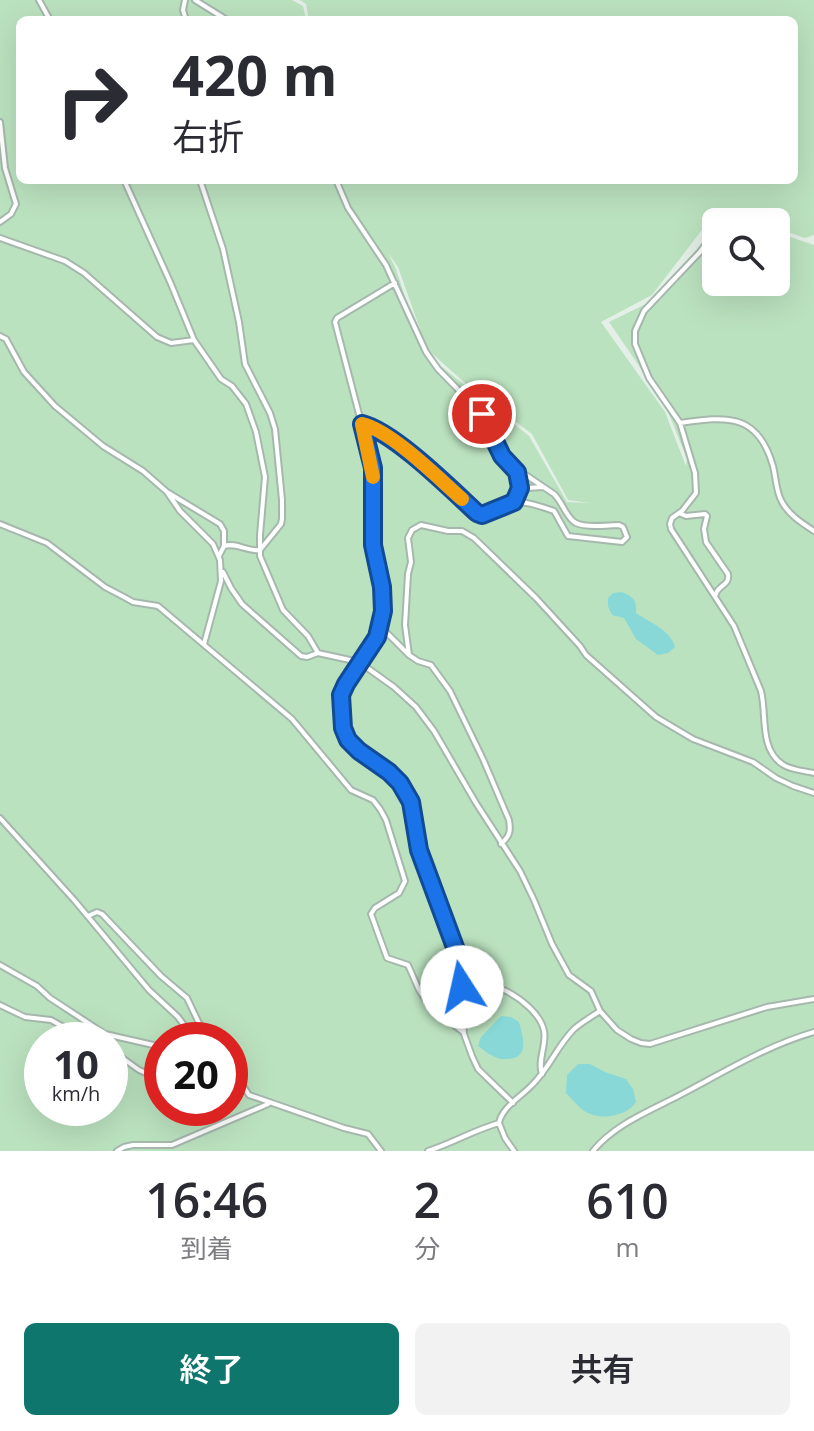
<!DOCTYPE html>
<html lang="ja">
<meta charset="utf-8">
<style>
body{margin:0;font-family:"Open Sans","Noto Sans JP",sans-serif;background:#f2f2f3;color:#2b2b33;height:100vh;display:flex;flex-direction:column;font-size:30px;white-space:nowrap}
*{box-sizing:border-box;margin:0}
p{font-size:26px;color:#7c7c81}
.icon{flex:none;width:44px;height:44px;fill:none;stroke:currentColor;stroke-width:2;stroke-linecap:round;stroke-linejoin:round}
.map{position:relative;height:1151px;overflow:hidden}
.sheet{display:flex;flex-direction:column;background:#fff;flex:1}
.sheet>*{flex:none}
.top-card{position:absolute;left:16px;top:16px;width:782px;height:168px;border-radius:12px;box-shadow:0 8px 32px #0002;background:#fff;color:#2b2b33;overflow:hidden}
.buttons{position:absolute;left:702px;top:208px;display:grid;gap:16px}
.buttons a{display:grid;place-items:center;width:88px;height:88px;border-radius:12px;background:#fff;box-shadow:0 8px 32px #0002;font-size:40px}
.speed{position:absolute;left:24px;top:1022px;display:flex;gap:16px;font-size:40px;font-weight:700;text-align:center}
.speed>*{display:grid;place-content:center;width:104px;height:104px;border-radius:50%;background:#fff;box-shadow:0 8px 32px #0002;line-height:1}
.speed small{font-size:20px;font-weight:400}
.speed .limit{border:12px solid #d22;background:#fff;color:#111}
.pin{position:absolute;display:grid;place-items:center;width:68px;height:68px;color:#fff;margin:-34px;border:4px solid #fff;border-radius:50%;box-shadow:0 2px 8px #0007}
.me{position:absolute;width:88px;margin:-44px;rotate:350deg;stroke-linejoin:round;filter:drop-shadow(0 0 6px #0008)}
.turn{display:flex;align-items:center;gap:28px;height:168px;padding:0 24px;font-size:36px}
.turn .icon{width:104px;height:104px;stroke-width:2.5}
.turn b{display:block;font-size:56px;line-height:68px}
.eta{display:flex;justify-content:space-evenly;align-items:center;height:136px;text-align:center}
.eta b{font-size:48px;font-weight:600;line-height:56px}
.cta{display:flex;gap:16px;margin-top:auto;padding:16px 24px}
.cta a{flex:1;height:92px;border-radius:12px;background:#0f766e;color:#fff;font-size:32px;font-weight:600;line-height:92px;text-align:center}
.cta a+a{background:#f2f2f3;color:#2b2b33}
.map>svg:first-child{display:block}
.green{fill:#bbe2bf;fill-rule:evenodd}
.water{fill:#87d8d7}
.lines{fill:none;stroke-linecap:round;stroke-linejoin:round}
.lane-casing{stroke:#a6b8ae;stroke-width:8}
.lane{stroke:#fff;stroke-width:4}
.route-casing{stroke:#114b97;stroke-width:20}
.route{stroke:#1a73e8;stroke-width:14}
.slow{stroke:#f59e0b;stroke-width:14}
</style>
<div class="map">
<svg width="814" height="1151" viewBox="0 0 814 1151">
<rect width="100%" height="100%" fill="#e4efe8"/>
<!-- green -->
<path class="green" d="M 0,0 L 292,0 L 303,6 L 306,20 L 20,20 L 20,180 L 794,180 L 794,20 L 309,20 L 306,4 L 300,0 L 814,0 L 814,235 L 805,238 L 776,228 L 776,222 L 758,222 L 718,209 L 652,295 L 601,322 L 665,412 L 686,466 L 687,459 L 665,404 L 609,322 L 654,300 L 716,226 L 716,282 L 776,282 L 776,232 L 814,245 L 814,1151 L 0,1151 ZM 388,253 L 398,267 L 427,349 L 465,383 L 532,434 L 568,500 L 590,503 L 567,502 L 529,436 L 423,352 L 396,269 ZM 42,1040 L 110,1040 L 110,1108 L 42,1108 ZM 162,1040 L 230,1040 L 230,1108 L 162,1108 Z"/>
<!-- water -->
<path class="water" d="M 622,592 C 634,597 637,601 636,613 C 649,622 671,630 675,647 L 668,653 L 658,655 L 636,639 L 624,618 L 612,615 L 608,606 L 608,598 L 613,593 Z
M 501,1016 L 511,1017 L 519,1022 C 523,1037 530,1058 508,1059 C 504,1059 500,1060 495,1057 C 489,1055 483,1049 478,1046 L 481,1037 Z
M 578,1064 L 590,1064 L 605,1072 L 626,1079 L 633,1089 L 636,1102 C 627,1116 601,1121 586,1112 C 579,1108 572,1099 566,1093 L 567,1075 Z"/>
<g class="lines">
<!-- lane casing -->
<g class="lane-casing">
<path id="lane" d="M 39,0 L 50,20
M 185,0 L 183,10 L 186,20
M 195,0 L 227,20
M 0,122 L 5,168 L 16,204 L 11,214 L 0,222
M 124,180 L 171,284 L 194,340 L 221,379 L 232,386 L 246,404 L 256,432 L 265,477 L 260,535 L 260,556 L 283,610 L 308,636 L 318,653 L 359,662 L 394,687 L 416,707 L 434,731 L 476,803 L 520,871 L 534,900 L 552,944 L 569,975 L 591,991 L 600,1011 L 617,1030 L 631,1039 L 641,1043 L 650,1044 L 767,1007 L 814,999
M 200,180 L 223,249 L 239,322 L 245,364 L 270,413 L 275,429 L 282,500 L 282,519 L 281,524 L 260,550 C 247,552 237,542 224,546 L 219,556
M 336,180 L 348,208 L 386,265 L 426,352 L 438,369 L 482,414 L 502,456 L 511,465 L 554,494 C 562,502 565,514 573,521 C 581,529 608,525 619,525 L 623,527 L 627,537 L 622,542 L 568,536 L 554,511 C 543,507 527,501 515,502 C 501,504 491,517 477,513 C 451,489 394,432 362,424
M 717,222 L 720,213
M 716,225 L 714,233 L 700,252 L 644,311 L 635,331 L 635,344 L 649,378 L 680,423 L 695,473 L 696,493 L 682,511 L 672,518 L 670,524 L 671,529 L 734,626 L 761,691 C 767,715 759,748 782,764 C 790,770 805,771 814,773
M 0,238 L 65,261 L 84,273 L 157,337 L 171,343 L 194,340
M 395,283 L 337,318 L 335,322 L 373,468 L 373,545 L 382,587 L 383,611 L 382,623 L 377,637 L 346,684 L 341,695 L 343,728 L 348,740 L 359,751 L 389,772 L 400,783 L 411,802 L 419,850 L 459,958 L 464,1034 L 472,1056 L 478,1069 L 513,1103
M 0,336 L 6,339 L 24,372 L 55,406 L 103,446 L 143,471 L 167,492 L 180,511 L 213,544 L 220,560 L 221,581 L 204,644
M 680,423 C 727,416 758,413 773,466 C 776,478 776,492 782,502 C 789,515 802,523 814,531
M 519,491 L 527,488 L 543,487
M 167,492 L 220,524 L 224,531 L 224,546
M 514,502 C 519,489 522,480 514,468
M 679,513 L 686,516 L 705,514 L 707,516 L 704,529 L 706,542 L 728,574 C 730,586 718,585 716,594
M 0,524 L 47,543 L 105,587 L 124,597 L 133,602 L 158,606 L 292,719 L 351,790 L 373,800 L 380,809 L 386,820 L 405,881 L 399,893 L 375,908 L 371,914 L 387,958 L 408,965 L 419,990 L 429,1005 L 463,1032
M 223,572 L 231,588 L 242,604 L 301,656 L 307,657 L 318,653
M 381,627 L 409,655 L 418,661 L 431,665 L 450,691 L 483,759 L 509,820 C 511,831 510,836 501,844
M 409,655 L 405,625 L 408,574 L 411,562 L 408,538 L 412,530 L 421,525 L 448,531 L 462,531 L 474,538 L 536,598 L 580,646 L 586,655 L 656,717 L 693,739 L 753,762 L 776,778 L 793,786 L 814,793
M 0,818 L 75,901 L 149,990 L 178,1017 L 195,1040
M 88,916 L 97,912 L 102,914 L 161,976 L 187,998 L 207,1040
M 460,959 C 469,968 477,978 488,984 C 494,987 500,988 506,991 C 520,998 541,1014 544,1031 C 547,1045 537,1060 542,1074
M 0,965 L 37,986 L 50,998 L 105,1034 L 162,1047
M 0,1005 L 25,1017 L 51,1020 L 87,1040
M 110,1049 L 139,1070 L 162,1080
M 230,1065 L 237,1072 L 239,1080 L 249,1095 L 344,1128 L 368,1134 L 381,1151
M 499,1123 L 505,1138 L 514,1151
M 117,1151 L 124,1147 L 133,1145 L 172,1145 L 268,1104
M 428,1151 C 453,1143 474,1130 499,1123 C 502,1107 521,1097 532,1085 C 549,1069 557,1046 574,1029 C 582,1022 591,1017 600,1011
M 593,1151 C 615,1124 650,1111 680,1095 C 724,1072 766,1046 814,1032"/>
</g>
<!-- lane -->
<use href="#lane" class="lane"/>
</g>
<g class="lines">
<!-- route casing -->
<g class="route-casing">
<path id="route" d="M 462,987 L 459,958 L 419,850 L 411,802 L 400,783 L 389,772 L 359,751 L 348,740 L 343,728 L 341,695 L 346,684 L 377,637 L 383,611 L 382,587 L 373,545 L 373,468 L 362,424 C 394,432 451,489 477,513 L 482,515 L 514,502 L 520,488 L 517,472 L 502,456 L 482,414"/>
</g>
<!-- route -->
<use href="#route" class="route"/>
<!-- slow -->
<path class="slow" d="M 373,477 L 362,424 C 392,431 438,478 462,499"/>
</g>
</svg>
<div class="buttons">
<a><svg class="icon" aria-label="search" viewBox="0 0 24 24"><circle cx="10" cy="10" r="6"/><path d="M15 15l6 6"/></svg></a>
</div>
<div class="speed"><div>10<small>km/h</small></div><div class="limit">20</div></div>
<div class="pin" style="left:482px;top:414px;background:#d93025"><svg class="icon" aria-label="arrive" viewBox="0 0 24 24"><path d="M6 21V4h12l-3 4 3 4H6"/></svg></div>
<svg class="me" style="left:462px;top:987px" viewBox="-20 -20 40 40"><circle r="19" fill="#fff"/><path d="M0-13L10 11 0 6-10 11z" fill="#1a73e8"/></svg>
<div class="top-card">
<div class="turn"><svg class="icon" aria-label="right" viewBox="0 0 24 24"><path d="M7 20v-9h11M14 6l5 5-5 5"/></svg><div><b>420 m</b>右折</div></div>
</div>
</div>
<section class="sheet">
<div class="eta">
<div><b>16:46</b><p>到着</p></div>
<div><b>2</b><p>分</p></div>
<div><b>610</b><p>m</p></div>
</div>
<div class="cta"><a>終了</a><a>共有</a></div>
</section>
